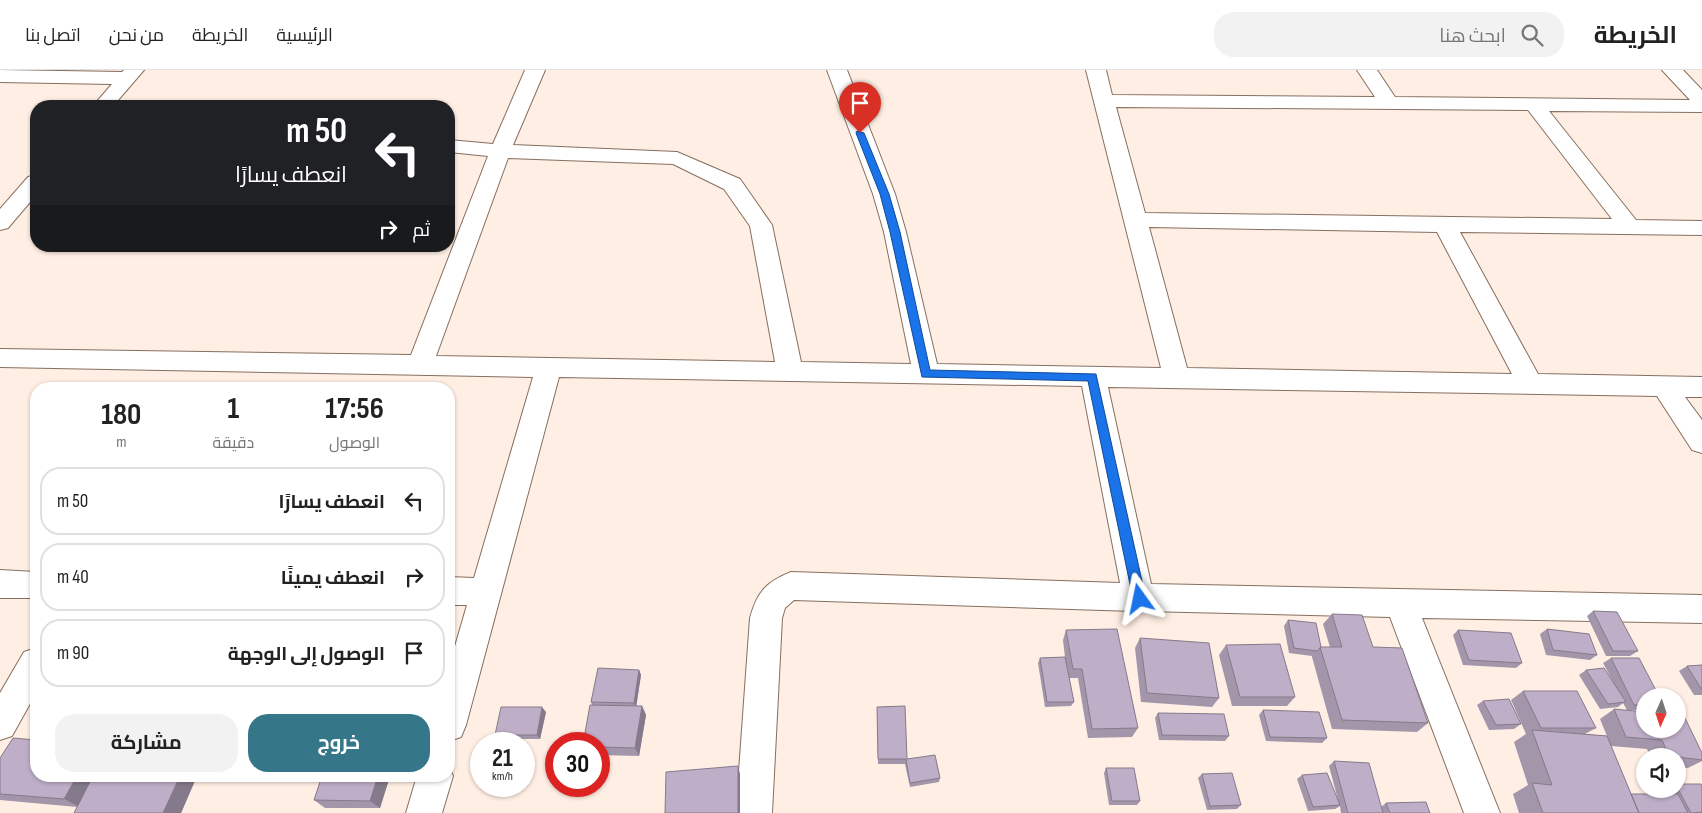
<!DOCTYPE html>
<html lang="ar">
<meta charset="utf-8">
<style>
body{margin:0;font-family:"Sofia Sans Condensed",Cairo,sans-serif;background:#f2f2f2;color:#222;direction:rtl;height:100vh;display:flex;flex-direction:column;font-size:19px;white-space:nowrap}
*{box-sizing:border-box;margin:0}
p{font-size:16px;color:#767676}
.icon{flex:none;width:28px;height:28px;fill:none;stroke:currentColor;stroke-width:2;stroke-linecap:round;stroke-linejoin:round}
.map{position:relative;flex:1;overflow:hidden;direction:ltr}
.details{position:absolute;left:30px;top:312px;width:425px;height:400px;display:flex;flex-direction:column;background:#fff;border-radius:20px;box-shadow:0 1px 4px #0004;direction:rtl}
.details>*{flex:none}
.guide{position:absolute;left:30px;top:30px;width:425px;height:152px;border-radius:20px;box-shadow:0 1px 4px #0004;direction:rtl;background:#202124;color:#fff;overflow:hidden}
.needle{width:32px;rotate:183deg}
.buttons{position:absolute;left:1636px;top:618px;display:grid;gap:10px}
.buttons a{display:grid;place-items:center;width:50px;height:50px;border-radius:50%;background:#fff;box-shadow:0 1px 4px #0004;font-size:25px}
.speed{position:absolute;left:470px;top:662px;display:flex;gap:10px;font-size:25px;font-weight:700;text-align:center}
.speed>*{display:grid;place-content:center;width:65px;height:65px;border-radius:50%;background:#fff;box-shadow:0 1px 4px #0004;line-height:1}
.speed small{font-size:12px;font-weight:400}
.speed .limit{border:8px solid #d22;background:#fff;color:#111}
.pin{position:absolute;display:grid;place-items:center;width:42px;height:42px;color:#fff;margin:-51px -21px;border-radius:50% 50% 50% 0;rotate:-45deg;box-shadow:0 0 5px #0007}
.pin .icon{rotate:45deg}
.me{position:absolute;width:55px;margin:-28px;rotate:348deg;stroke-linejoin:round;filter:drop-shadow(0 0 4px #0008)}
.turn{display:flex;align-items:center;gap:18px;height:105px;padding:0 25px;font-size:22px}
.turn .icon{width:65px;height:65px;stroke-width:2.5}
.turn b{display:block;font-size:35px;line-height:42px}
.then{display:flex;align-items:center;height:48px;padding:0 25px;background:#0003;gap:10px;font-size:19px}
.eta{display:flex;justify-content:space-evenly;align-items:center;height:85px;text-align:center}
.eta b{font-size:30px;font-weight:700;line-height:35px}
.button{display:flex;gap:10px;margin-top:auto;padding:10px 25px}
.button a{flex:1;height:58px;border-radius:20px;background:#357789;color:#fff;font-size:20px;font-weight:700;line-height:58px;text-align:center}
.button a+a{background:#f2f2f2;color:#222}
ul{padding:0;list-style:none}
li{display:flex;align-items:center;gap:15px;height:68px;margin:0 10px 8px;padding:0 15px;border:2px solid #e0e0e0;border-radius:20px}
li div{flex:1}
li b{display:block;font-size:19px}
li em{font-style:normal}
header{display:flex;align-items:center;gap:30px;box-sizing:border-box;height:70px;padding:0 25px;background:#fff;border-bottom:1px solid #e0e0e0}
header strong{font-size:24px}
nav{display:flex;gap:28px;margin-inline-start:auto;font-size:18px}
.search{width:350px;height:45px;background:#f2f2f2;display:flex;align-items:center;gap:12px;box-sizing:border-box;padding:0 18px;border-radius:20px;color:#767676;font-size:19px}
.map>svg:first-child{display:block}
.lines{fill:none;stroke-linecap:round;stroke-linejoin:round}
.minor-casing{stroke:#866f5f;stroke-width:2}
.minor{fill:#fff;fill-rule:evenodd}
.wall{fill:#a396ab}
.shaded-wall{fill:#857a8b}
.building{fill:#beaec7;stroke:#857a8b}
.route{fill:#1a73e8;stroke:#114b97}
</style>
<header>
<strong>الخريطة</strong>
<div class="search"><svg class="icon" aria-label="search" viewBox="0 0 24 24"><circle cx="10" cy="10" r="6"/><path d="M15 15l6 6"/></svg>ابحث هنا</div>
<nav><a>الرئيسية</a><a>الخريطة</a><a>من نحن</a><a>اتصل بنا</a></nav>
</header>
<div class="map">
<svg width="1702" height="743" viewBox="0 0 1702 743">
<rect width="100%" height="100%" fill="#ffeee3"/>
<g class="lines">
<!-- minor casing -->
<g class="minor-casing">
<path id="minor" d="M 0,0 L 122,2 L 124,0 L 144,0 L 113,36 L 93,36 L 112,14 L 0,12 Z
M 525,0 L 545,0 L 513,75 L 677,82 L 740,109 L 772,155 L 801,292 L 911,294 L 884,162 L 873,124 L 827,0 L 847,0 L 895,124 L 906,162 L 937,294 L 1161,298 L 1086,0 L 1106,0 L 1112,25 L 1375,27 L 1357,0 L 1377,0 L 1395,27 L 1690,30 L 1662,0 L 1683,0 L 1702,20 L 1702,42 L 1549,41 L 1636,150 L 1702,151 L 1702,165 L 1460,162 L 1538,304 L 1702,307 L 1702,327 L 1685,327 L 1702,350 L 1702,383 L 1692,380 L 1657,326 L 1108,317 L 1151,514 L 1702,525 L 1702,553 L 1422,548 L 1500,743 L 1464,743 L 1390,547 L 1144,541 L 1139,543 L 1134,541 L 794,530 L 785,538 L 782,548 L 772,743 L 736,743 L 750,548 C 757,522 766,512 791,502 L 1120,513 L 1082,316 L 559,307 L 466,655 L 461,667 L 449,671 L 449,597 L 467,535 L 449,535 L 449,507 L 474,508 L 533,307 L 0,297 L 0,279 L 411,285 L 488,86 L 449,82 L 449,70 L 493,74 ZM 1116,37 L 1528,40 L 1612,149 L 1145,143 ZM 508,88 L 673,94 L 724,119 L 750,156 L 775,292 L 436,286 ZM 1149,157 L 1437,162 L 1512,304 L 1187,298 Z
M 36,105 L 36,125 L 8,158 L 0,160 L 0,139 L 28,107 Z
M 0,500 L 36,502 L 36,528 L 0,528 Z
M 36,578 L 36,623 L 12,666 L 0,670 L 0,623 L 24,582 Z
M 449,697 L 453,706 L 442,743 L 406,743 L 417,706 L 449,706 Z"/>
</g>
<!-- minor -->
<use href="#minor" class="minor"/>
</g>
<!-- wall -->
<path class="wall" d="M 1593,541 L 1638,581 L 1630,586 L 1606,586 L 1587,546 Z
M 1332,544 L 1373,577 L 1428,653 L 1417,662 L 1332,659 L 1312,587 L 1312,586 L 1289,583 L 1284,556 L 1288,550 L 1321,577 L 1330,577 L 1323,554 Z
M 1547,559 L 1597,585 L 1590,590 L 1546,585 L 1540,564 Z
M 1066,560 L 1138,658 L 1132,667 L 1088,668 L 1078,608 L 1069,608 L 1074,632 L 1071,636 L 1045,637 L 1038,593 L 1040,588 L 1065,587 L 1063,570 Z
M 1458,560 L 1522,593 L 1516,598 L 1463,595 L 1453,565 Z
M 1140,568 L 1219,628 L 1212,637 L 1141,632 L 1135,578 Z
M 1226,575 L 1295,627 L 1287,636 L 1232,636 L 1219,585 Z
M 1611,588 L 1645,626 L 1645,640 L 1627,640 L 1623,633 L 1618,637 L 1600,639 L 1579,605 L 1586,600 L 1613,612 L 1603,593 Z
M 1702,595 L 1702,625 L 1694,625 L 1679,601 L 1687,596 Z
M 639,600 L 641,605 L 636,636 L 642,636 L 646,645 L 639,686 L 599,685 L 599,674 L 592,635 L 591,632 Z
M 1523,621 L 1596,658 L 1585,664 L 1607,666 L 1600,649 L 1614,639 L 1702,683 L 1702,691 L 1688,698 L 1678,697 L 1678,686 L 1650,686 L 1647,679 L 1611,676 L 1631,724 L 1669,724 L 1667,719 L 1678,719 L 1702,716 L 1702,743 L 1519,743 L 1513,724 L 1528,715 L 1514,672 L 1526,664 L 1511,630 Z
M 1483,631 L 1521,654 L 1514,659 L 1489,660 L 1477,635 Z
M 1263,640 L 1327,668 L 1322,673 L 1266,671 L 1259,645 Z
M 546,642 L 540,669 L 498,669 L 495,665 Z
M 877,642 L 907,689 L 940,708 L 939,712 L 910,717 L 905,694 L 878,694 Z
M 1158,643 L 1229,666 L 1225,671 L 1159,670 L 1155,648 Z
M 0,688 L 197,706 L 181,743 L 74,743 L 77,737 L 0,730 Z
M 1334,691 L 1381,737 L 1386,733 L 1430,743 L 1341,743 L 1340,736 L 1335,739 L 1308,741 L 1297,709 L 1302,705 L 1338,730 L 1329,696 Z
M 1106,698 L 1140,731 L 1137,735 L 1109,735 L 1104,703 Z
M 1202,704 L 1241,735 L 1237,739 L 1207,740 L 1198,708 Z
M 322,706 L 390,706 L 380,738 L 325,738 L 314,730 Z"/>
<!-- shaded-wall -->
<path class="shaded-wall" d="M 639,600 L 641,605 L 636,638 L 634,633 Z
M 642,636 L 646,645 L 639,686 L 635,678 Z
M 542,637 L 546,642 L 540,669 L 537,665 Z
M 738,696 L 740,704 L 740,743 L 738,743 Z
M 77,706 L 97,706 L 80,737 L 64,729 Z
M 180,706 L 197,706 L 181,743 L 163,743 Z
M 378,706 L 390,706 L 380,738 L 370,731 Z"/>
<!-- building -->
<path class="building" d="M 1593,541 L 1617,542 L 1638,581 L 1613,581 Z
M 1332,544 L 1362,545 L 1373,577 L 1402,578 L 1428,653 L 1342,650 L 1320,577 L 1342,577 Z
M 1288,550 L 1316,553 L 1321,577 L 1317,581 L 1294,578 Z
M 1117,559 L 1138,658 L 1092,659 L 1082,599 L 1073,599 L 1066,560 Z
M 1547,559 L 1589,564 L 1597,585 L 1553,580 Z
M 1458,560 L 1511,563 L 1522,593 L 1469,590 Z
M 1140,568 L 1209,573 L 1219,628 L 1147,623 Z
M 1280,574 L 1295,627 L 1240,627 L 1226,575 Z
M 1065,587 L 1074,632 L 1047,632 L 1040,588 Z
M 1611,588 L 1639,588 L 1659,626 L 1645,626 L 1645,635 L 1634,635 Z
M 1702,595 L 1702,620 L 1687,596 Z
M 598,598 L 639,600 L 634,633 L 591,632 Z
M 1604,598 L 1626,632 L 1608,634 L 1586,600 Z
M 1523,621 L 1577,621 L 1596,658 L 1541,658 Z
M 1509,629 L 1521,654 L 1496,655 L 1483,631 Z
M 590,635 L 642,636 L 635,678 L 599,677 L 599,674 L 583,674 Z
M 905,636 L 907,689 L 935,685 L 940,708 L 910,713 L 906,689 L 878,689 L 877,637 Z
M 501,637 L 542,637 L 537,665 L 495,665 Z
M 1614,639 L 1645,642 L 1645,659 L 1678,659 L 1678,645 L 1684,646 L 1702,683 L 1702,690 L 1678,687 L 1678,686 L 1669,686 L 1662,670 L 1626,667 Z
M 1263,640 L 1319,642 L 1327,668 L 1270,667 Z
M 1158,643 L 1224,644 L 1229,666 L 1162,665 Z
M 1532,660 L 1607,666 L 1639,743 L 1543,743 L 1532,713 L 1552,715 Z
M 13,668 L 36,670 L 36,706 L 77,706 L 64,729 L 0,724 L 0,688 Z
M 1334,691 L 1369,693 L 1383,743 L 1348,743 Z
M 738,696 L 738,743 L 665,743 L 666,702 Z
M 1106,698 L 1134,698 L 1140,731 L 1112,731 Z
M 1232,703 L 1241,735 L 1210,736 L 1202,704 Z
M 1327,703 L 1340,735 L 1313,737 L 1302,705 Z
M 93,706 L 180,706 L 163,743 L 74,743 Z
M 322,706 L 378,706 L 370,731 L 314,730 Z
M 1678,714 L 1701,714 L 1702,716 L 1702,742 L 1691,743 L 1678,719 Z
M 1631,724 L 1678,724 L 1688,743 L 1639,743 Z
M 1426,732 L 1430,743 L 1390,743 L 1386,733 Z"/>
<!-- route -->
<path class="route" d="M 857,61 L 864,63 L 889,124 L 900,162 L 930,300 L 1096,304 L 1146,529 L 1144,533 L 1140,534 L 1135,533 L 1133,529 L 1088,311 L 922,307 L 890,162 L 880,124 L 856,63 Z"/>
</svg>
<div class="buttons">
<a><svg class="needle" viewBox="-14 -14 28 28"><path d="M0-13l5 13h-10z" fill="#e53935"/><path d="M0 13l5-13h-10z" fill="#767676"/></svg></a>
<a><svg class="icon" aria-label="sound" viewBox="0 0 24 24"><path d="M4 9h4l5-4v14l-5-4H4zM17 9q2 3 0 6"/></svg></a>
</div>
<div class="speed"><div>21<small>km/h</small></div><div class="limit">30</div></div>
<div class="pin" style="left:860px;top:63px;background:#d93025"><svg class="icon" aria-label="arrive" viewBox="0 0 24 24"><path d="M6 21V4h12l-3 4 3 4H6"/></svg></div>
<svg class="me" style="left:1140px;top:529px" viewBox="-20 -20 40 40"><path d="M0-17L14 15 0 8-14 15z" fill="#1a73e8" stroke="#fff" stroke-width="4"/></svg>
<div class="guide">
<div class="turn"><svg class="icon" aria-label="left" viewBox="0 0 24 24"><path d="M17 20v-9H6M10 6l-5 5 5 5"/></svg><div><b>50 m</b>انعطف يسارًا</div></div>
<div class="then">ثم<svg class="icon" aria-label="right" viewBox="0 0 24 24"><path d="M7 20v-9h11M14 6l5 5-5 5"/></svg></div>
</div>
<section class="details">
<div class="eta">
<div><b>17:56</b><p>الوصول</p></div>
<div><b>1</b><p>دقيقة</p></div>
<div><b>180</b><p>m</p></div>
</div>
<ul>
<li><svg class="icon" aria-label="left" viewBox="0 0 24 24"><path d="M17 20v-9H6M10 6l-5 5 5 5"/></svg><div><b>انعطف يسارًا</b></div><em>50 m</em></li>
<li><svg class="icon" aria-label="right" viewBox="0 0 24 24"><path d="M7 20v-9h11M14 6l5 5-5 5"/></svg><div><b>انعطف يمينًا</b></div><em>40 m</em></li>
<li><svg class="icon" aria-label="arrive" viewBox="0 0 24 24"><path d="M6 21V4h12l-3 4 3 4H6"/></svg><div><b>الوصول إلى الوجهة</b></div><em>90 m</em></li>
</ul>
<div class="button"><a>خروج</a><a>مشاركة</a></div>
</section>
</div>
